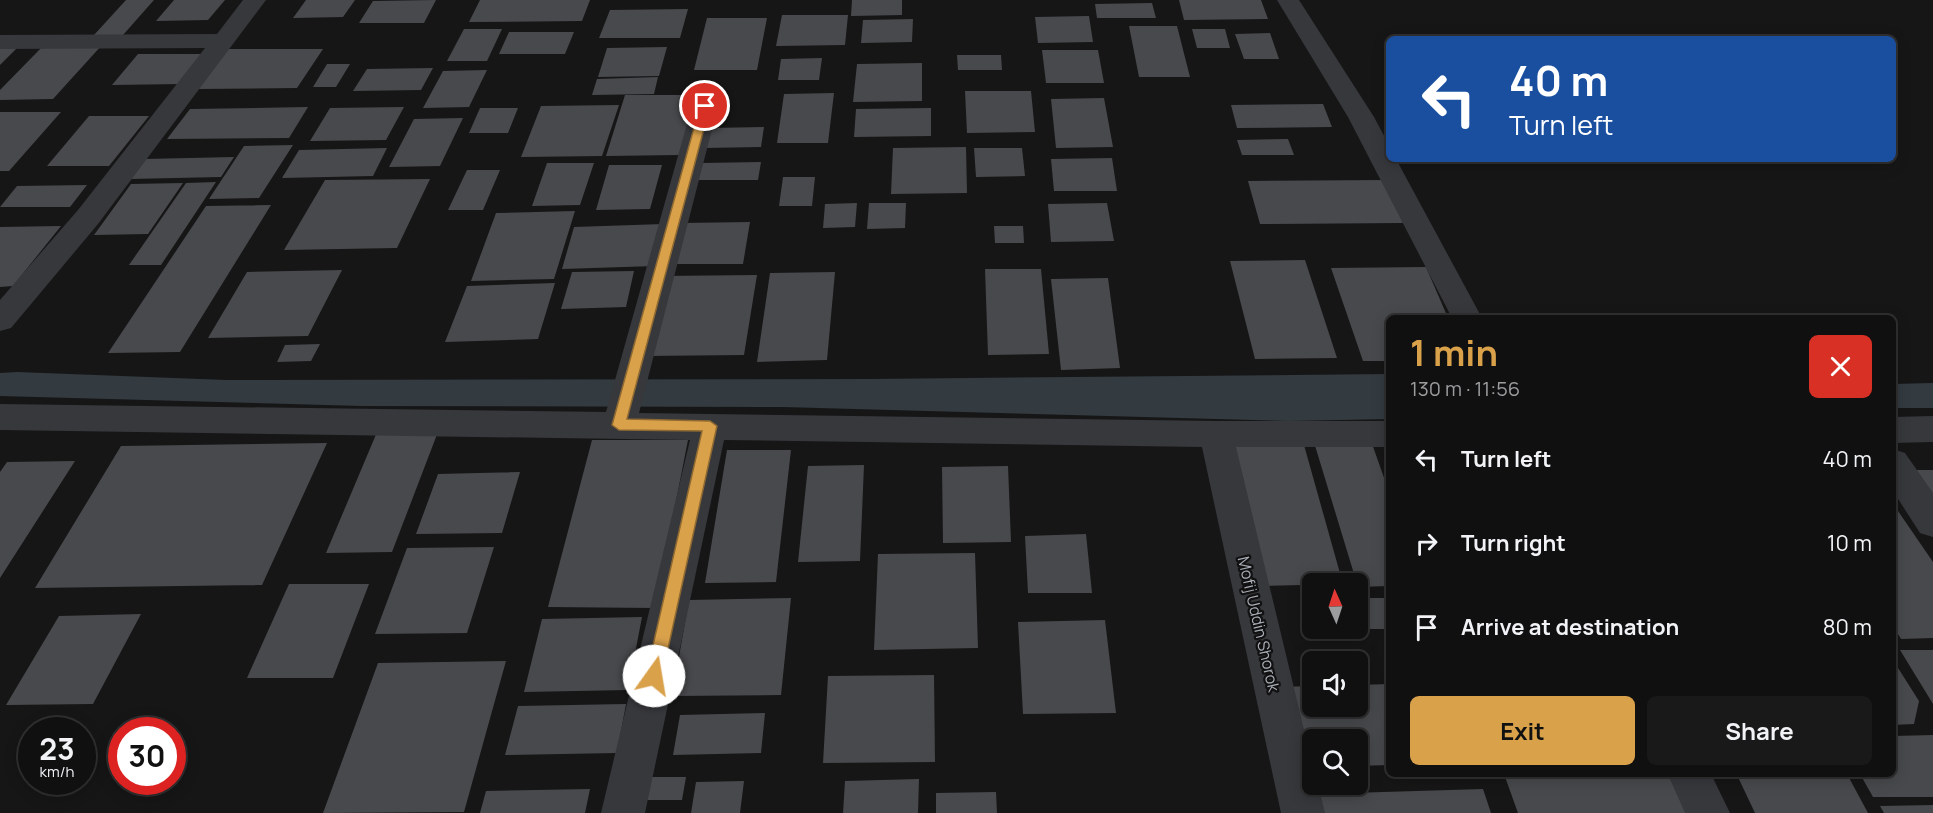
<!DOCTYPE html>
<meta charset="utf-8">
<style>
body{margin:0;font-family:Manrope,sans-serif;background:#19191a;color:#f1f3f6;height:100vh;display:flex;flex-direction:column;font-size:22px;white-space:nowrap}
*{box-sizing:border-box;margin:0}
p{font-size:20px;color:#9c9d9f}
.icon{flex:none;width:33px;height:33px;fill:none;stroke:currentColor;stroke-width:2;stroke-linecap:round;stroke-linejoin:round}
.map{position:relative;flex:1;overflow:hidden}
.panel{position:absolute;left:1386px;top:315px;width:510px;height:462px;display:flex;flex-direction:column;background:#101011;border-radius:9px;box-shadow:0 3px 15px #0003,0 0 0 2px #303031}
.panel>*{flex:none}
.banner{position:absolute;left:1386px;top:36px;width:510px;height:126px;border-radius:9px;box-shadow:0 3px 15px #0003,0 0 0 2px #303031;background:#1a4fa0;color:#fff;overflow:hidden}
.needle{width:39px;rotate:357deg}
.tools{position:absolute;left:1302px;top:573px;display:grid;gap:12px}
.tools a{display:grid;place-items:center;width:66px;height:66px;border-radius:9px;background:#101011;box-shadow:0 3px 15px #0003,0 0 0 2px #303031;font-size:30px}
.speed{position:absolute;left:18px;top:717px;display:flex;gap:12px;font-size:30px;font-weight:700;text-align:center}
.speed>*{display:grid;place-content:center;width:78px;height:78px;border-radius:50%;background:#101011;box-shadow:0 3px 15px #0003,0 0 0 2px #303031;line-height:1}
.speed small{font-size:15px;font-weight:400}
.speed .limit{border:9px solid #d22;background:#fff;color:#111}
.pin{position:absolute;display:grid;place-items:center;width:51px;height:51px;color:#fff;margin:-26px;border:3px solid #fff;border-radius:50%;box-shadow:0 2px 6px #0007}
.me{position:absolute;width:66px;margin:-33px;rotate:13deg;stroke-linejoin:round;filter:drop-shadow(0 0 4px #0008)}
.turn{display:flex;align-items:center;gap:21px;height:126px;padding:0 24px;font-size:27px}
.turn .icon{width:78px;height:78px;stroke-width:2.5}
.turn b{display:block;font-size:42px;line-height:51px}
.round{display:grid;place-items:center;flex:none;width:63px;height:63px;border-radius:9px;background:#19191a}
.summary{display:flex;align-items:center;justify-content:space-between;height:102px;padding:0 24px}
h1{font-size:36px;font-weight:700;line-height:45px;color:#daa14b}
.action{display:flex;gap:12px;margin-top:auto;padding:12px 24px}
.action a{flex:1;height:69px;border-radius:9px;background:#daa14b;color:#111;font-size:24px;font-weight:700;line-height:69px;text-align:center}
.action a+a{background:#19191a;color:#f1f3f6}
ul{padding:0;list-style:none}
li{display:flex;align-items:center;gap:18px;height:84px;padding:0 24px}
li div{flex:1}
li b{display:block;font-size:22px}
li em{font-style:normal}
.map>svg:first-child{display:block}
.water{fill:#333b40}
.building{fill:#48494c}
.lines{fill:none;stroke-linecap:round;stroke-linejoin:round}
.minor{fill:#37383c;fill-rule:evenodd}
.route{fill:#daa14b;stroke:#8e6931;stroke-width:1.5}
.labels{text-anchor:middle;dominant-baseline:central;stroke-width:4.5;stroke-linejoin:round;paint-order:stroke}
.street-label{font-size:16px;fill:#a9aeb6;stroke:#111112}
</style>
<div class="map">
<svg width="1933" height="813" viewBox="0 0 1933 813">
<rect width="100%" height="100%" fill="#161617"/>
<!-- water -->
<path class="water" d="M 17,372 L 226,380 L 871,379 L 1389,374 L 1389,419 L 1288,421 L 783,407 L 362,406 L 0,396 L 0,373 Z
M 1933,383 L 1933,408 L 1893,408 L 1893,384 Z"/>
<!-- building -->
<path class="building" d="M 126,0 L 154,0 L 123,35 L 94,35 Z
M 174,0 L 225,0 L 208,20 L 156,21 Z
M 306,0 L 355,0 L 343,17 L 293,18 Z
M 436,0 L 424,23 L 359,23 L 373,1 Z
M 480,0 L 590,0 L 582,21 L 469,22 Z
M 852,0 L 902,0 L 902,15 L 851,16 Z
M 1179,0 L 1261,0 L 1268,19 L 1184,20 Z
M 1152,3 L 1156,18 L 1097,18 L 1095,4 Z
M 688,9 L 680,38 L 599,38 L 610,10 Z
M 782,15 L 848,15 L 845,45 L 776,46 Z
M 1089,16 L 1093,42 L 1038,43 L 1035,17 Z
M 707,18 L 767,18 L 757,70 L 694,70 Z
M 913,19 L 912,42 L 861,43 L 863,20 Z
M 1129,26 L 1177,26 L 1190,77 L 1139,77 Z
M 464,29 L 502,29 L 487,61 L 447,61 Z
M 1192,29 L 1225,29 L 1230,48 L 1197,48 Z
M 509,32 L 574,32 L 565,54 L 499,54 Z
M 1270,33 L 1279,59 L 1244,59 L 1235,34 Z
M 44,45 L 102,45 L 53,99 L 0,100 L 0,90 Z
M 667,47 L 659,76 L 598,77 L 607,48 Z
M 0,48 L 17,48 L 0,65 Z
M 227,49 L 323,49 L 297,88 L 197,89 Z
M 1042,50 L 1098,50 L 1104,83 L 1046,83 Z
M 138,54 L 205,54 L 182,84 L 112,85 Z
M 957,55 L 1001,55 L 1002,70 L 958,70 Z
M 822,58 L 819,80 L 778,80 L 781,59 Z
M 922,63 L 922,101 L 853,102 L 857,64 Z
M 327,64 L 350,64 L 336,87 L 313,87 Z
M 433,68 L 421,90 L 353,91 L 367,69 Z
M 487,70 L 469,107 L 423,108 L 443,71 Z
M 658,77 L 654,94 L 592,95 L 597,79 Z
M 965,91 L 1031,91 L 1035,132 L 967,133 Z
M 834,93 L 828,143 L 777,143 L 784,94 Z
M 625,95 L 695,95 L 680,155 L 606,156 Z
M 1104,98 L 1113,147 L 1056,148 L 1051,99 Z
M 1323,104 L 1332,127 L 1237,128 L 1231,105 Z
M 619,105 L 602,156 L 521,157 L 541,106 Z
M 308,107 L 289,138 L 167,139 L 190,109 Z
M 404,107 L 386,140 L 310,141 L 330,108 Z
M 480,108 L 518,108 L 508,133 L 469,133 Z
M 931,108 L 931,136 L 854,137 L 856,109 Z
M 0,112 L 61,112 L 9,171 L 0,171 Z
M 89,116 L 149,116 L 109,166 L 47,166 Z
M 463,118 L 440,166 L 389,167 L 414,119 Z
M 764,127 L 761,147 L 705,148 L 709,128 Z
M 1288,139 L 1294,155 L 1242,155 L 1237,140 Z
M 293,145 L 259,198 L 209,199 L 244,146 Z
M 966,147 L 967,193 L 891,194 L 893,148 Z
M 387,148 L 373,176 L 282,178 L 299,150 Z
M 974,148 L 1022,148 L 1025,176 L 976,177 Z
M 234,157 L 221,177 L 130,179 L 144,159 Z
M 1112,158 L 1117,191 L 1054,191 L 1051,159 Z
M 761,162 L 758,180 L 698,180 L 702,163 Z
M 547,163 L 594,163 L 580,205 L 532,206 Z
M 609,165 L 662,165 L 650,209 L 596,210 Z
M 467,170 L 500,170 L 483,210 L 448,210 Z
M 783,177 L 815,177 L 812,206 L 779,206 Z
M 430,179 L 397,248 L 284,250 L 325,180 Z
M 1386,180 L 1403,223 L 1260,224 L 1248,181 Z
M 216,182 L 161,265 L 129,265 L 186,183 Z
M 183,183 L 148,234 L 94,235 L 131,184 Z
M 87,185 L 70,207 L 0,207 L 17,186 Z
M 857,203 L 855,227 L 823,228 L 825,204 Z
M 869,203 L 906,203 L 905,228 L 867,229 Z
M 1107,203 L 1114,241 L 1051,242 L 1048,204 Z
M 271,205 L 180,352 L 108,353 L 206,206 Z
M 575,211 L 554,279 L 471,281 L 496,213 Z
M 750,222 L 743,264 L 672,264 L 682,223 Z
M 663,224 L 655,266 L 562,269 L 574,227 Z
M 61,226 L 13,286 L 0,287 L 0,227 Z
M 994,226 L 1023,226 L 1024,243 L 995,243 Z
M 1305,260 L 1337,358 L 1255,359 L 1230,261 Z
M 1426,267 L 1448,318 L 1389,318 L 1389,361 L 1363,361 L 1331,268 Z
M 985,269 L 1041,269 L 1049,354 L 988,355 Z
M 342,270 L 308,336 L 208,338 L 247,272 Z
M 634,271 L 626,307 L 561,309 L 572,272 Z
M 835,272 L 827,360 L 757,362 L 770,273 Z
M 757,275 L 744,355 L 643,356 L 662,276 Z
M 1108,278 L 1120,368 L 1061,370 L 1051,279 Z
M 555,283 L 538,339 L 445,342 L 467,286 Z
M 320,344 L 311,361 L 277,362 L 285,345 Z
M 441,424 L 392,552 L 326,553 L 380,425 Z
M 1370,438 L 1389,492 L 1389,586 L 1358,587 L 1313,439 Z
M 592,440 L 688,440 L 655,608 L 548,607 Z
M 327,443 L 262,585 L 35,588 L 121,446 Z
M 1304,445 L 1343,584 L 1259,586 L 1227,446 Z
M 727,450 L 791,450 L 776,582 L 705,583 Z
M 75,461 L 0,578 L 0,472 L 7,462 Z
M 864,465 L 860,561 L 798,562 L 808,466 Z
M 1008,466 L 1011,542 L 943,543 L 942,467 Z
M 1906,470 L 1933,470 L 1933,507 Z
M 520,472 L 502,533 L 416,534 L 438,474 Z
M 1893,511 L 1898,511 L 1933,562 L 1933,638 L 1901,639 L 1893,626 Z
M 1086,534 L 1092,593 L 1028,593 L 1025,536 Z
M 494,547 L 467,633 L 375,634 L 407,548 Z
M 975,553 L 978,648 L 874,650 L 878,554 Z
M 289,584 L 369,584 L 333,678 L 247,678 Z
M 791,598 L 781,695 L 672,696 L 689,600 Z
M 1358,598 L 1389,598 L 1389,629 L 1358,629 Z
M 141,614 L 93,704 L 6,705 L 59,616 Z
M 642,617 L 628,690 L 524,692 L 542,619 Z
M 1105,620 L 1116,713 L 1023,714 L 1018,622 Z
M 1900,650 L 1933,650 L 1933,704 Z
M 1893,660 L 1919,701 L 1914,724 L 1893,725 Z
M 506,661 L 464,812 L 323,813 L 378,663 Z
M 934,675 L 935,762 L 823,763 L 828,676 Z
M 1389,684 L 1389,765 L 1358,766 L 1358,740 L 1312,740 L 1312,767 L 1298,768 L 1280,687 L 1312,686 L 1312,706 L 1358,706 L 1358,685 Z
M 626,704 L 617,753 L 505,755 L 518,706 Z
M 765,713 L 761,753 L 673,755 L 680,715 Z
M 1933,735 L 1933,797 L 1873,797 L 1860,774 L 1893,774 L 1893,736 Z
M 1504,774 L 1668,774 L 1686,813 L 1518,813 Z
M 1806,774 L 1847,774 L 1868,813 L 1755,813 L 1737,775 Z
M 649,777 L 686,777 L 682,800 L 645,800 Z
M 919,779 L 918,813 L 843,813 L 845,781 Z
M 744,781 L 740,813 L 691,813 L 696,782 Z
M 590,789 L 585,813 L 480,813 L 486,791 Z
M 1483,789 L 1491,813 L 1322,813 L 1317,794 Z
M 996,792 L 997,813 L 936,813 L 936,793 Z
M 1933,805 L 1933,813 L 1884,813 L 1880,806 Z"/>
<g class="lines">
<!-- minor -->
<path class="minor" d="M 243,0 L 266,0 L 98,224 L 11,328 L 0,331 L 0,300 L 78,210 L 205,48 L 0,49 L 0,35 L 217,34 Z
M 1277,0 L 1299,0 L 1374,117 L 1389,145 L 1389,159 L 1396,159 L 1482,318 L 1452,318 L 1348,117 Z
M 705,98 L 714,101 L 718,106 L 639,413 L 1216,421 L 1389,421 L 1389,447 L 1236,447 L 1312,763 L 1312,784 L 1318,784 L 1325,813 L 1281,813 L 1202,447 L 724,440 L 645,813 L 601,813 L 690,440 L 0,430 L 0,404 L 606,412 L 692,106 L 696,101 Z
M 1933,416 L 1933,442 L 1893,443 L 1893,417 Z
M 1893,449 L 1905,453 L 1933,493 L 1933,537 L 1920,533 L 1893,491 Z
M 1668,774 L 1711,774 L 1730,813 L 1685,813 Z"/>
</g>
<!-- route -->
<path class="route" d="M 705,103 L 710,106 L 627,419 L 710,421 L 717,426 L 662,676 L 660,682 L 654,684 L 648,682 L 646,676 L 702,431 L 619,430 L 612,425 L 700,106 Z"/>
<g class="labels">
<!-- street labels -->
<g class="street-label">
<text transform="translate(1259 624) rotate(77)">Mofij Uddin Shorok</text>
</g>
</g>
</svg>
<div class="tools">
<a><svg class="needle" viewBox="-14 -14 28 28"><path d="M0-13l5 13h-10z" fill="#e53935"/><path d="M0 13l5-13h-10z" fill="#9c9d9f"/></svg></a>
<a><svg class="icon" aria-label="sound" viewBox="0 0 24 24"><path d="M4 9h4l5-4v14l-5-4H4zM17 9q2 3 0 6"/></svg></a>
<a><svg class="icon" aria-label="search" viewBox="0 0 24 24"><circle cx="10" cy="10" r="6"/><path d="M15 15l6 6"/></svg></a>
</div>
<div class="speed"><div>23<small>km/h</small></div><div class="limit">30</div></div>
<div class="pin" style="left:705px;top:106px;background:#d93025"><svg class="icon" aria-label="arrive" viewBox="0 0 24 24"><path d="M6 21V4h12l-3 4 3 4H6"/></svg></div>
<svg class="me" style="left:654px;top:676px" viewBox="-20 -20 40 40"><circle r="19" fill="#fff"/><path d="M0-13L10 11 0 6-10 11z" fill="#daa14b"/></svg>
<div class="banner">
<div class="turn"><svg class="icon" aria-label="left" viewBox="0 0 24 24"><path d="M17 20v-9H6M10 6l-5 5 5 5"/></svg><div><b>40 m</b>Turn left</div></div>
</div>
<section class="panel">
<div class="summary"><div><h1>1 min</h1><p>130 m · 11:56</p></div><a class="round" style="background:#d93025;color:#fff"><svg class="icon" aria-label="close" viewBox="0 0 24 24"><path d="M6 6l12 12M18 6L6 18"/></svg></a></div>
<ul>
<li><svg class="icon" aria-label="left" viewBox="0 0 24 24"><path d="M17 20v-9H6M10 6l-5 5 5 5"/></svg><div><b>Turn left</b></div><em>40 m</em></li>
<li><svg class="icon" aria-label="right" viewBox="0 0 24 24"><path d="M7 20v-9h11M14 6l5 5-5 5"/></svg><div><b>Turn right</b></div><em>10 m</em></li>
<li><svg class="icon" aria-label="arrive" viewBox="0 0 24 24"><path d="M6 21V4h12l-3 4 3 4H6"/></svg><div><b>Arrive at destination</b></div><em>80 m</em></li>
</ul>
<div class="action"><a>Exit</a><a>Share</a></div>
</section>
</div>
